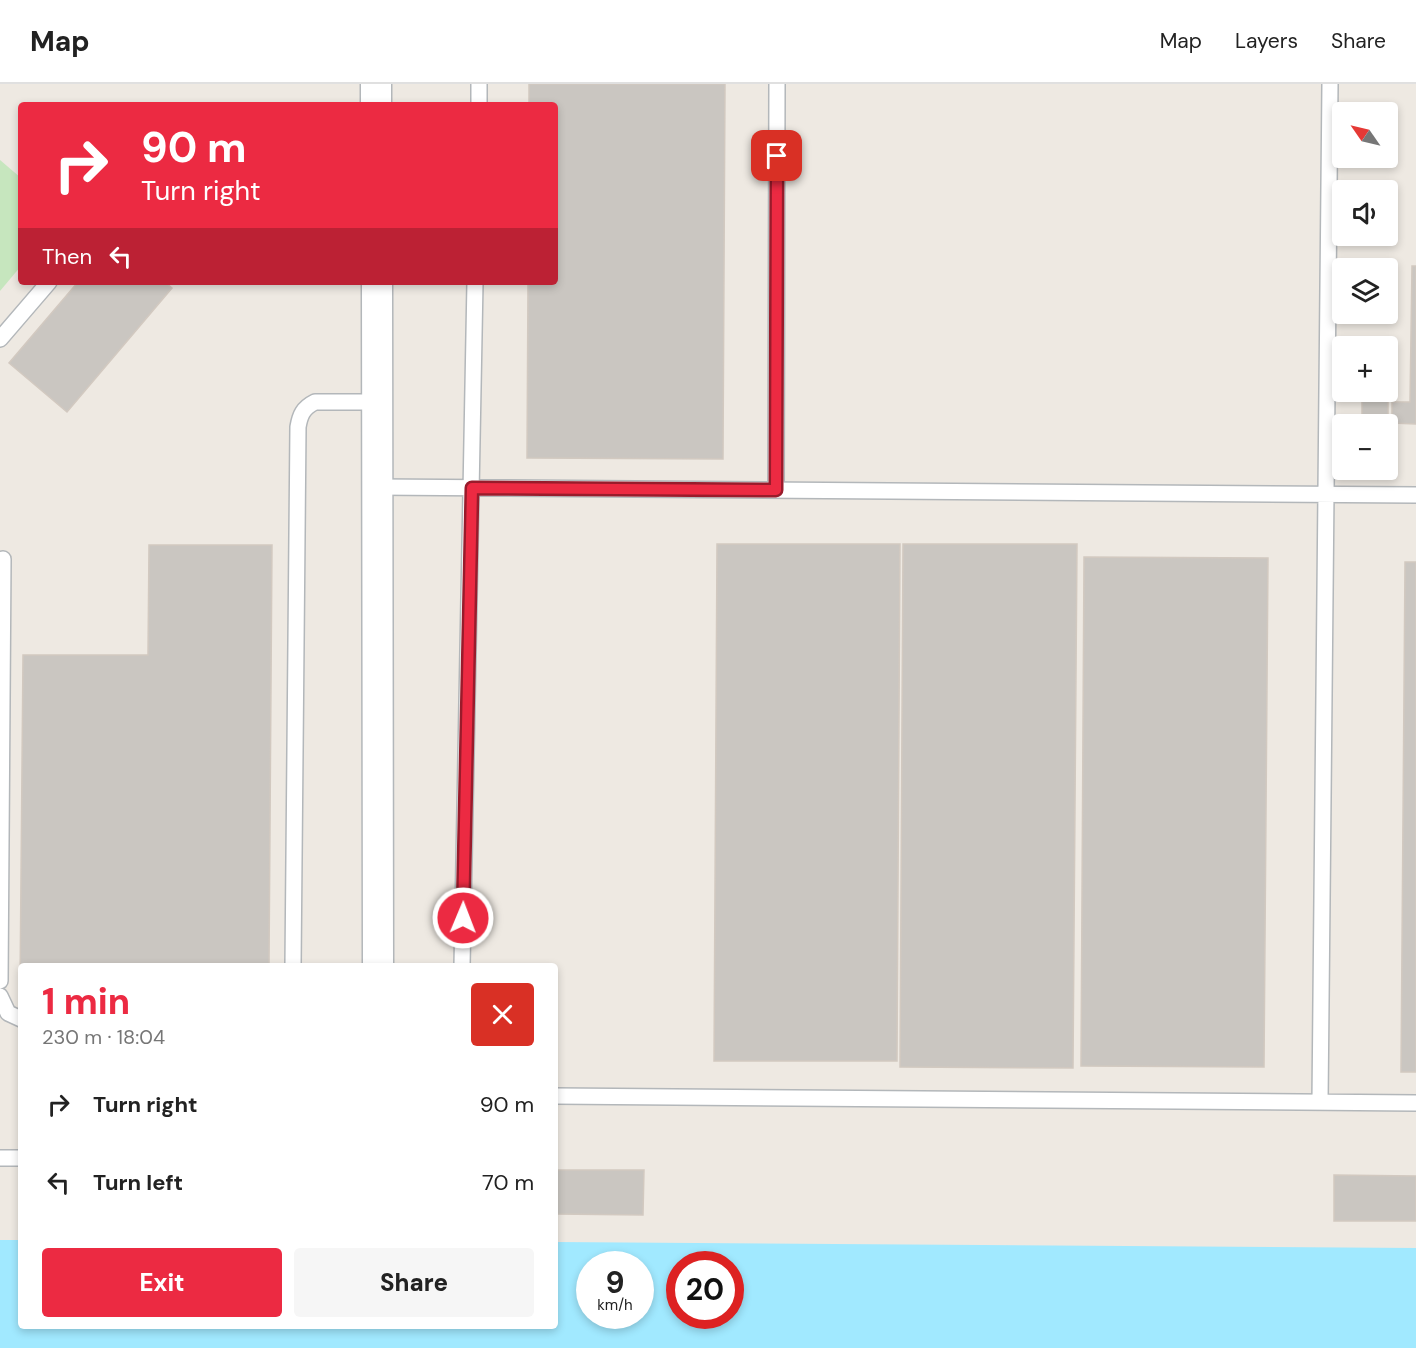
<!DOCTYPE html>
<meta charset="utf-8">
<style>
body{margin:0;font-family:"DM Sans",sans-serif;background:#f6f6f6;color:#222;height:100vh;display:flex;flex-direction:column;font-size:22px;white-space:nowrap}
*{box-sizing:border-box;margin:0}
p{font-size:20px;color:#767676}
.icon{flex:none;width:33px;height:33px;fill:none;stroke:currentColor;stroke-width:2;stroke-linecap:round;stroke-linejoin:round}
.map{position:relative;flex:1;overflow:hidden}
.panel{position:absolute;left:18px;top:879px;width:540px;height:366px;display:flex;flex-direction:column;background:#fff;border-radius:6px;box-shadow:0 3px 9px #0003}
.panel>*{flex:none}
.banner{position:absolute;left:18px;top:18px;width:540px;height:183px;border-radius:6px;box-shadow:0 3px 9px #0003;background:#ec2a42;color:#fff;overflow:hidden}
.needle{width:39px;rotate:304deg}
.fabs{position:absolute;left:1332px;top:18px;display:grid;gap:12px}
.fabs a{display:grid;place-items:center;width:66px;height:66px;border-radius:6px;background:#fff;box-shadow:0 3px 9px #0003;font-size:30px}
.speed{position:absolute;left:576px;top:1167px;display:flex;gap:12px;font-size:30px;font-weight:700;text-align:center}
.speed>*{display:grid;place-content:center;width:78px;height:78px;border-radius:50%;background:#fff;box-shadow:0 3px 9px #0003;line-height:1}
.speed small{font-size:15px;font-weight:400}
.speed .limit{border:9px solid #d22;background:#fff;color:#111}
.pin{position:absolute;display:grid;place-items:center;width:51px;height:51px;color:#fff;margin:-26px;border-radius:12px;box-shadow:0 3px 9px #0006}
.me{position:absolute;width:66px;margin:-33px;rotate:1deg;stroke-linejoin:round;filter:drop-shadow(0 0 4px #0008)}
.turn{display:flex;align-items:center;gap:21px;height:126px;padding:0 24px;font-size:27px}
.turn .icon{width:78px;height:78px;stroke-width:2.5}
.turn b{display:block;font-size:42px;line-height:51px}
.then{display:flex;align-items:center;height:57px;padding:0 24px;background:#0003;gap:12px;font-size:22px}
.round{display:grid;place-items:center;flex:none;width:63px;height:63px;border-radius:6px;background:#f6f6f6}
.headline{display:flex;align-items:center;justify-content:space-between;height:102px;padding:0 24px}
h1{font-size:36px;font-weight:800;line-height:45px;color:#ec2a42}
.primary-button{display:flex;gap:12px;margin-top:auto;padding:12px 24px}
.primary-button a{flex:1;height:69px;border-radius:6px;background:#ec2a42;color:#fff;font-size:24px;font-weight:800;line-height:69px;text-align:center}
.primary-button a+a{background:#f6f6f6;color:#222}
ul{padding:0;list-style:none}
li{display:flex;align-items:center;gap:18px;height:78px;padding:0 24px}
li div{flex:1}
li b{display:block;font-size:22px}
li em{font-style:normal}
header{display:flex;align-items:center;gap:36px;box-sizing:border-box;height:84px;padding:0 30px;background:#fff;border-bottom:2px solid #e0e0e0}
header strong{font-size:28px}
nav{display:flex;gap:33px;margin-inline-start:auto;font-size:21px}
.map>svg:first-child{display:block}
.green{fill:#c6e6be}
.water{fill:#a1e9ff;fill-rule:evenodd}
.building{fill:#cac6c1;stroke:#d2c9c0;stroke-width:1.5}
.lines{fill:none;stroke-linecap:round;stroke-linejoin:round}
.lane-casing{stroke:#b3b7ba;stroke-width:18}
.street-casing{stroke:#b3b7ba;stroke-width:33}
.lane{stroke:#fff;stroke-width:15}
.street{stroke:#fff;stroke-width:30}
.route-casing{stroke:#991b2b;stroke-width:15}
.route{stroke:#ec2a42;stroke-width:10}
</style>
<header>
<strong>Map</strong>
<nav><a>Map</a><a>Layers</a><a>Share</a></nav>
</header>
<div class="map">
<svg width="1416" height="1264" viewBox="0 0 1416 1264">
<rect width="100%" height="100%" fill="#eee9e2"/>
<!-- green -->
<path class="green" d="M 0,76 L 21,94 L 21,182 L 0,207 Z"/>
<!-- water -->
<path class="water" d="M 0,1156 L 21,1156 L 21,1242 L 555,1242 L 555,1158 L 1416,1164 L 1416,1264 L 0,1264 ZM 640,1180 L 640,1232 L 590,1232 L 590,1180 ZM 730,1180 L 730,1232 L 680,1232 L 680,1180 Z"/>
<!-- building -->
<path class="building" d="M 529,0 L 725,0 L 723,375 L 527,374 L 528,198 L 555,198 L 555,21 L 529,21 Z
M 1412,182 L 1416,182 L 1416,340 L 1392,339 L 1392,318 L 1410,318 Z
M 78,198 L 165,198 L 172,204 L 67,328 L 9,279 Z
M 1388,279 L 1388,337 L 1362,337 L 1362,308 L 1388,308 Z
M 717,460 L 900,460 L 897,977 L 714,977 Z
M 903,460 L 1077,460 L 1073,984 L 900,983 Z
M 149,461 L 272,461 L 269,882 L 21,882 L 20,903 L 23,571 L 148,571 Z
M 1084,473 L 1268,474 L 1264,983 L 1081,982 Z
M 1405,478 L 1416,478 L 1416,988 L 1401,988 Z
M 555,1086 L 644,1086 L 643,1131 L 555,1130 Z
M 1334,1091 L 1416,1092 L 1416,1137 L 1334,1137 Z"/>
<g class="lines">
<!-- lane casing -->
<g class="lane-casing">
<path id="lane" d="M 479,21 L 479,0
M 0,255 L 49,198
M 377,403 L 1416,411
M 776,406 L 777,0
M 293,882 L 298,343 C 300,331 303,324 315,318 L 377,318
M 462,882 L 475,198
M 0,897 L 3,475
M 0,912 L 8,929 L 21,935
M 555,1012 L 1416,1019
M 1320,1018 L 1330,0
M 0,1074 L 21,1074"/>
</g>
<!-- street casing -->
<g class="street-casing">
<path id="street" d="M 376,0 L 376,21
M 377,198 L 378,882"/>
</g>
<!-- lane -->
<use href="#lane" class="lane"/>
<!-- street -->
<use href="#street" class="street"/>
</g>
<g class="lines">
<!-- route casing -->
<g class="route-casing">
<path id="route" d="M 463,834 L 472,404 L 776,406 L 777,72"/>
</g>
<!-- route -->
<use href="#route" class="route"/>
</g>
</svg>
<div class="fabs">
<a><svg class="needle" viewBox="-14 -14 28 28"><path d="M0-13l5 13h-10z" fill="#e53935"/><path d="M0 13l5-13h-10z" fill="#767676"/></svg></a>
<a><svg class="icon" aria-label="sound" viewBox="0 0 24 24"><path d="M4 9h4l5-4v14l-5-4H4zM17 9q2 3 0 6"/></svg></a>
<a><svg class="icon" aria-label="layers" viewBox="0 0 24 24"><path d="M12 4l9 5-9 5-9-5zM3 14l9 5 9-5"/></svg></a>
<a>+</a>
<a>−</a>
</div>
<div class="speed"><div>9<small>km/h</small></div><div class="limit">20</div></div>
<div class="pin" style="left:777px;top:72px;background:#d93025"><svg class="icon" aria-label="arrive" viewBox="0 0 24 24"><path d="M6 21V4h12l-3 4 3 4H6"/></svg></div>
<svg class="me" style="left:463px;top:834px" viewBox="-20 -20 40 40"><circle r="17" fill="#ec2a42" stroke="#fff" stroke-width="3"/><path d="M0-11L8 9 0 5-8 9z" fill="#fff"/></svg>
<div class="banner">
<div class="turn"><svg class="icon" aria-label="right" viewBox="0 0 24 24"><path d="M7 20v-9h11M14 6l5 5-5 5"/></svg><div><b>90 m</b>Turn right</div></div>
<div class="then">Then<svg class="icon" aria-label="left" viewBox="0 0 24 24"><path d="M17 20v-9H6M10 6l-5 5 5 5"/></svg></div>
</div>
<section class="panel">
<div class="headline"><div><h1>1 min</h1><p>230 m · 18:04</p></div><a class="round" style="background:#d93025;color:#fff"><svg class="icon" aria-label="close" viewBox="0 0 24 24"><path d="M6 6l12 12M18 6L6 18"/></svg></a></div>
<ul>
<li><svg class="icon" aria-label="right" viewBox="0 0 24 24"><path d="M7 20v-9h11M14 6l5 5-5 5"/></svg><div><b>Turn right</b></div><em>90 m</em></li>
<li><svg class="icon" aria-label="left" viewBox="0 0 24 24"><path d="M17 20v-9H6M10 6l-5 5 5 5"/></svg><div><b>Turn left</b></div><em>70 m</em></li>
</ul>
<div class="primary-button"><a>Exit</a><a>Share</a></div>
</section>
</div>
